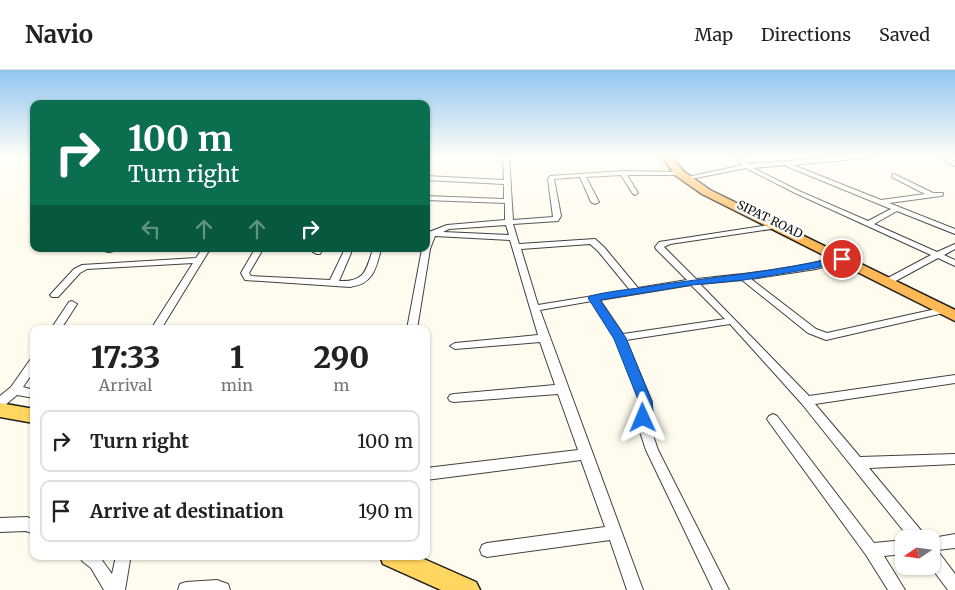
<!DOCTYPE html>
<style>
body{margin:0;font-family:Merriweather,serif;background:#f2f2f2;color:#222;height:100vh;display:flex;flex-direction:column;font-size:19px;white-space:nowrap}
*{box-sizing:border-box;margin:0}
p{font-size:16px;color:#767676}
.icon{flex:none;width:28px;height:28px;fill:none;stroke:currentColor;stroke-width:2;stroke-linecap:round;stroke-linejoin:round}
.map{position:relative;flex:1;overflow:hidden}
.sheet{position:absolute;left:30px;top:255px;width:400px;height:235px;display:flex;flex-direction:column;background:#fff;border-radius:10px;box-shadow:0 1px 4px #0004}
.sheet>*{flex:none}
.top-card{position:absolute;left:30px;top:30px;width:400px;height:152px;border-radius:10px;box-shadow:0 1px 4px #0004;background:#0b6e4f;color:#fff;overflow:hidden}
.needle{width:32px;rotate:257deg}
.buttons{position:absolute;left:895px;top:460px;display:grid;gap:10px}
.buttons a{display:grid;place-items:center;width:45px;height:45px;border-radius:10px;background:#fff;box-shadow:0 1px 4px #0004;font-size:25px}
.pin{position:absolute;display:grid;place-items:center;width:42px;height:42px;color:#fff;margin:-21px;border:2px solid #fff;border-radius:50%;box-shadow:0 1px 5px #0007}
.me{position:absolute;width:55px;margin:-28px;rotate:359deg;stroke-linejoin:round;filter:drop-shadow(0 0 4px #0008)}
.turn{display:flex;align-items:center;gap:18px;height:105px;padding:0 15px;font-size:22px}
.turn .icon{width:65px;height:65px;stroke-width:2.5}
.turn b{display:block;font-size:35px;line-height:42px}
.lanes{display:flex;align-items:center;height:48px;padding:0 15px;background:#0003;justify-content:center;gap:25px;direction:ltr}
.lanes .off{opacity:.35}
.eta{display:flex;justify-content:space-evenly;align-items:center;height:85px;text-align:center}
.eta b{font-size:30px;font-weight:800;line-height:35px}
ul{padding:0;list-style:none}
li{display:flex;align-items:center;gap:15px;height:62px;margin:0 10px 8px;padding:0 5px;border:2px solid #e0e0e0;border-radius:10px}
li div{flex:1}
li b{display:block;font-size:19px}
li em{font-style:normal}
header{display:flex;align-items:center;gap:30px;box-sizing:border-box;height:70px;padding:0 25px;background:#fff;border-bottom:1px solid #e0e0e0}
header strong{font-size:24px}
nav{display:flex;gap:28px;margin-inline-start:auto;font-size:18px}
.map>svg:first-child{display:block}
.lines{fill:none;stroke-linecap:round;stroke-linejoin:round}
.minor-casing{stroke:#414141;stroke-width:2}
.primary-casing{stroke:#1f1f1f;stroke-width:3}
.trunk-casing{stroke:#1f1f1f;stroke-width:3}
.minor{fill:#fff;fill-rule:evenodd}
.primary{fill:#ffd65f;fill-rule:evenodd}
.trunk{fill:#feb956;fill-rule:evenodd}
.route{fill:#1a73e8;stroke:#114b97}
.labels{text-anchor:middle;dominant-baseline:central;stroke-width:5;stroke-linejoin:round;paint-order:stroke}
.far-street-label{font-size:12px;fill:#0e0e0e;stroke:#fff}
</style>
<header>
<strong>Navio</strong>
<nav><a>Map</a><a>Directions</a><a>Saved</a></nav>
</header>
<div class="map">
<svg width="955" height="520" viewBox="0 0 955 520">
<rect width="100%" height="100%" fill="#fffcef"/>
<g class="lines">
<!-- minor casing -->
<g class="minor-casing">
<path id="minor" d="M 503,87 L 509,87 L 513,150 L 553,147 L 548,109 L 550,106 L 623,101 L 681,102 L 682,103 L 679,105 L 627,105 L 638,123 L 635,125 L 633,124 L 621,105 L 586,107 L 599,132 L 595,134 L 591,132 L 580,107 L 554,109 L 561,146 L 558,151 L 513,154 L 519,174 L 595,169 L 604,177 L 638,218 L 687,210 L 656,179 L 655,177 L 659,172 L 775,154 L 778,154 L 778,158 L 670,174 L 664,177 L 696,209 C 745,204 794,199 842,186 L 845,187 L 845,191 L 816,199 L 751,209 L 816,259 L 827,263 L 945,237 L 948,238 L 950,240 L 948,242 L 826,270 L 808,263 L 742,210 L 700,214 L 809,326 L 955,305 L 955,313 L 815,334 L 860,387 L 955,384 L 955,394 L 869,398 L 924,464 L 926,469 L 910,469 L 802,334 L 730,254 L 626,270 L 652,332 L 650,356 L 658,380 L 729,520 L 713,520 L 646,380 L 638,356 L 640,332 L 615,268 L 592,231 L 540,240 L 643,520 L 627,520 L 610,470 L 487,487 L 482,485 L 480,480 L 482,475 L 487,473 L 605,457 L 581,390 L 426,410 L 426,398 L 578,380 L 558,324 L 454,332 L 450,331 L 448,328 L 450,325 L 454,324 L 555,315 L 540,272 L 455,279 L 450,276 L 455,273 L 538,265 L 510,170 L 435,166 L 430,179 L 417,259 L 407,259 L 422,179 L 426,179 L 426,168 L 429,162 L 447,155 L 505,150 L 505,133 L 426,130 L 426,126 L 504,129 L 504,114 L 426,110 L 426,106 L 504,110 ZM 506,155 L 509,165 L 443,162 L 449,159 ZM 590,174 L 598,181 L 630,220 L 538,235 L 521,179 ZM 691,215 L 725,249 L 623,264 L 600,230 Z
M 734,87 L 741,87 L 749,94 L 841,87 L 874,87 L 793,95 L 881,130 L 925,124 L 892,107 L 892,105 L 894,104 L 933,123 L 943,123 L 943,125 L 941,126 L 889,133 L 955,159 L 955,164 L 897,141 L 874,154 L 937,182 L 955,174 L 955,179 L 944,185 L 955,190 L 955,196 L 938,188 L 890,214 L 884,214 L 883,212 L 884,210 L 931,185 L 795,123 L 746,98 L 686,110 L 683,108 L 743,95 ZM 785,95 L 786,96 L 891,139 L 868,151 L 799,121 L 753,98 Z
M 938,87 L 947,87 L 955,92 L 955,96 Z
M 102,179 L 116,179 C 113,183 105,183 102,179 Z
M 202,179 L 210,179 L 161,259 L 151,259 L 193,193 L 87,199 L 80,203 L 58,227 L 52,227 L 50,225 L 74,199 L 82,195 L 196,188 Z
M 255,179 L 263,179 L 249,203 L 251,206 L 330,210 L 343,183 L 344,181 L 350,181 L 351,183 L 339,211 C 365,212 366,201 373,179 L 381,179 C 376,199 373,214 350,217 L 245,210 L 241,203 Z
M 315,179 L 323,179 L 320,184 L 317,184 L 313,182 Z
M 72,231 L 77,234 L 61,259 L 51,259 L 69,232 Z
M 34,289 L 34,301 L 23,317 L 34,320 L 34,328 L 17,325 L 4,336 L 0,337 L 0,326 L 11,317 L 30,290 Z
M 773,344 L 777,346 L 874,473 L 904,470 L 904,484 L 884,486 L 905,520 L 888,520 L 866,485 L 769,352 L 767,349 L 769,346 Z
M 27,447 L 34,450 L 34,464 L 26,461 L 0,462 L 0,448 Z
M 955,464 L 955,478 L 937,480 L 955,504 L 955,520 L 948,520 L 930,496 L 931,469 L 927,469 Z
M 80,486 L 99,486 L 112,504 L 116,486 L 128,486 L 130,490 L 125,520 L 104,520 L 91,498 L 82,491 Z
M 217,510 L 228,514 L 230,520 L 178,520 L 180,514 L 186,512 Z"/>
</g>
<!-- primary casing -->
<g class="primary-casing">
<path id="primary" d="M 0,333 L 34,339 L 34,353 L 0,347 Z
M 380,486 L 417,486 L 476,512 L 480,520 L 441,520 L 383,494 Z"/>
</g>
<!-- trunk casing -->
<g class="trunk-casing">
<path id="trunk" d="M 662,87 L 672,87 L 683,101 L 710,120 L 955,240 L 955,251 L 702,124 L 675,105 Z"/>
</g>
<!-- minor -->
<use href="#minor" class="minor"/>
<!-- primary -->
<use href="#primary" class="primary"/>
<!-- trunk -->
<use href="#trunk" class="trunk"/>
</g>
<!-- sky -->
<linearGradient id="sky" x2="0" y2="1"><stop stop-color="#91c5ef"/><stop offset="0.54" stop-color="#fffef8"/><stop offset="1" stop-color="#fffef8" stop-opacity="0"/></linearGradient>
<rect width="955" height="160" fill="url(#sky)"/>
<!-- route -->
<path class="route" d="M 842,186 L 845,187 L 845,191 L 816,198 L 744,210 L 692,215 L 600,230 L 626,268 L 652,332 L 653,341 L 648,352 L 643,354 L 639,352 L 637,348 L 640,341 L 639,332 L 614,269 L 588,228 L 590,226 C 606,222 622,220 639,218 C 706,207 775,203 842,186 Z"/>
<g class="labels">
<!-- far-street labels -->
<g class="far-street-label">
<text transform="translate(770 149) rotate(26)">SIPAT ROAD</text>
</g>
</g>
</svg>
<div class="buttons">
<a><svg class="needle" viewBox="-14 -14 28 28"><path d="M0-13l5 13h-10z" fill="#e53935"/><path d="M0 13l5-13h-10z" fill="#767676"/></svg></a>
</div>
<div class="pin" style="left:842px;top:189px;background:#d93025"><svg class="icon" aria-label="arrive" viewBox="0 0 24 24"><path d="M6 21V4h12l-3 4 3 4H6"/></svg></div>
<svg class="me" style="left:643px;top:348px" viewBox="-20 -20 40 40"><path d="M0-17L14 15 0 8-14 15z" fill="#1a73e8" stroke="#fff" stroke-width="4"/></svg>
<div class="top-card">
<div class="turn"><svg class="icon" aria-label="right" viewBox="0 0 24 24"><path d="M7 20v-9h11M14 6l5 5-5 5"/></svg><div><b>100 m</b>Turn right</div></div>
<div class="lanes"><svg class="icon off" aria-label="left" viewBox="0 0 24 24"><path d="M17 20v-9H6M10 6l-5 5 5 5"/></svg><svg class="icon off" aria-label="ahead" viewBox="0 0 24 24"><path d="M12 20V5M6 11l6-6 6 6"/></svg><svg class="icon off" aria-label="ahead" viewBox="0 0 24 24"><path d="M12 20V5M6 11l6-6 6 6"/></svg><svg class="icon" aria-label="right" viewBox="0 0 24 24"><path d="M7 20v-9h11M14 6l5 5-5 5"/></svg></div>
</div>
<section class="sheet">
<div class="eta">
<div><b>17:33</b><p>Arrival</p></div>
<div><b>1</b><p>min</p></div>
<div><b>290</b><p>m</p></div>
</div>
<ul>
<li><svg class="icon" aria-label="right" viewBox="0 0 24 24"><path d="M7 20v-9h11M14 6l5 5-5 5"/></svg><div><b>Turn right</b></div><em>100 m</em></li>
<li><svg class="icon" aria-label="arrive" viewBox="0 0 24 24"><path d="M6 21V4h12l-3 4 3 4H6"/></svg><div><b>Arrive at destination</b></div><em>190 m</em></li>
</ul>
</section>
</div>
